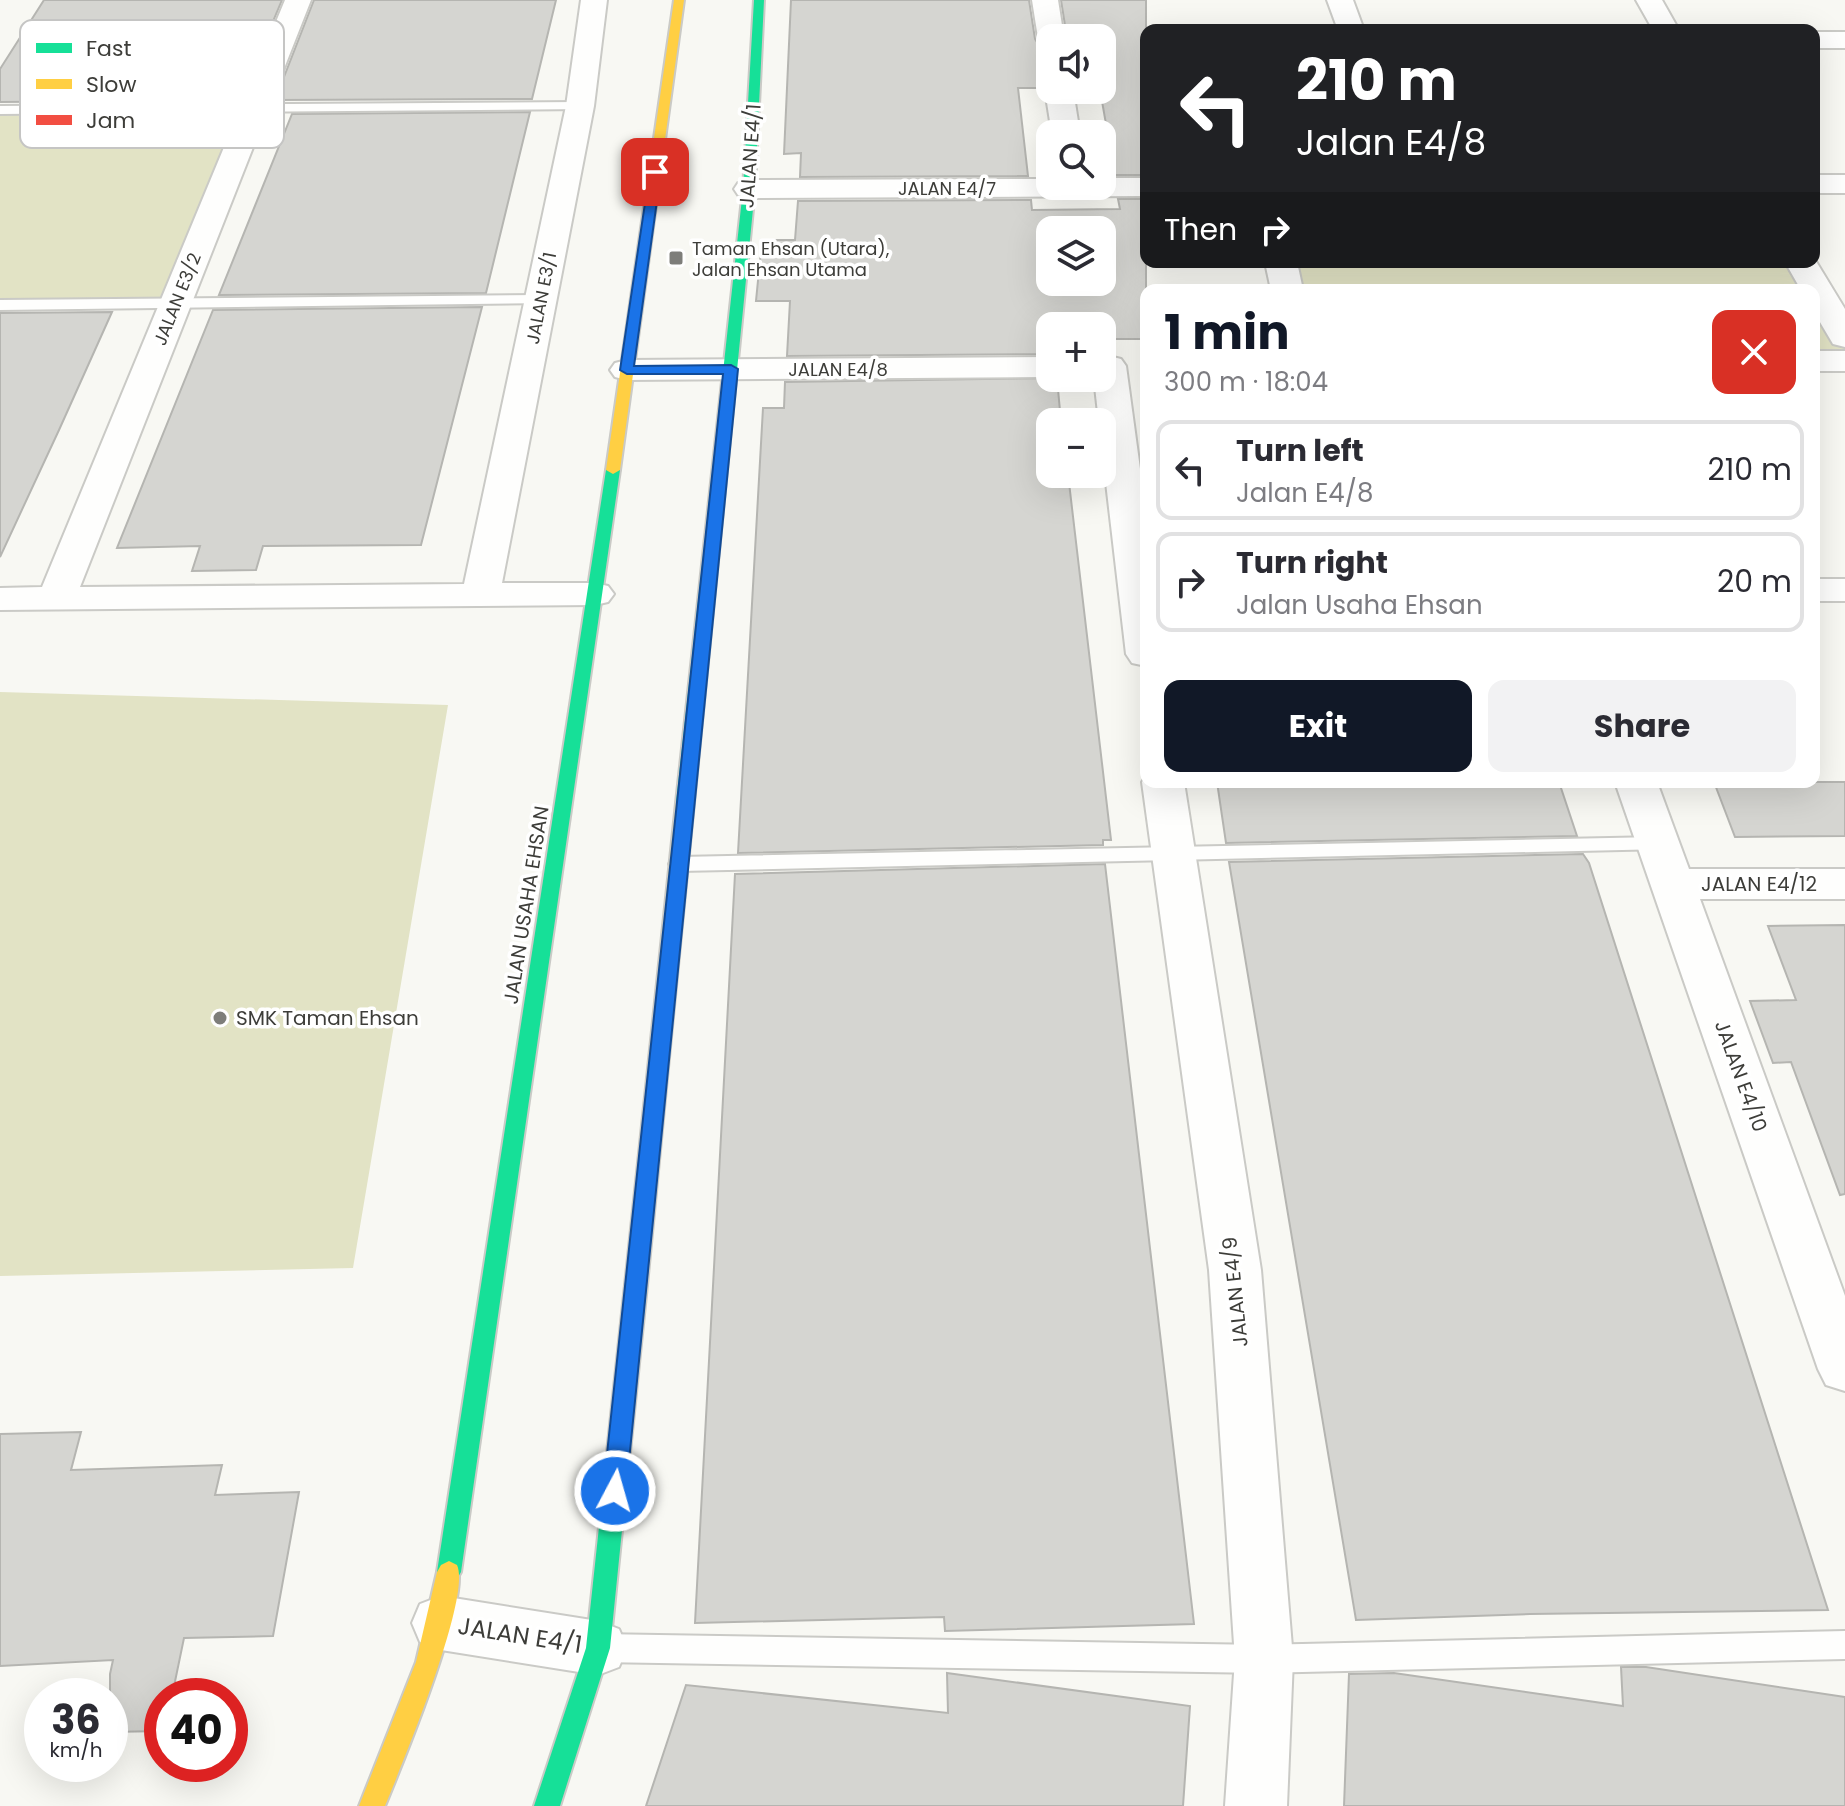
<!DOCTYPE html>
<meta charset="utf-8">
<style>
body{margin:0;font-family:Poppins,sans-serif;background:#f2f2f3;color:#2b2b33;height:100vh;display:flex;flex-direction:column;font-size:30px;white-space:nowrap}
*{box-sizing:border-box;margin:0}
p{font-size:26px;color:#7c7c81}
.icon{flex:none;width:44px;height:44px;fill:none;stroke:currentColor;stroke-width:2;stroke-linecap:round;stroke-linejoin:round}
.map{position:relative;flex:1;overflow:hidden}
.sheet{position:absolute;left:1140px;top:284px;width:680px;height:504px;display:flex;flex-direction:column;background:#fff;border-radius:16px;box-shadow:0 8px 32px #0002}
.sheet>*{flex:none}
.guide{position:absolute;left:1140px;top:24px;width:680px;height:244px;border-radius:16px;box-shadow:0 8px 32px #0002;background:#202124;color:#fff;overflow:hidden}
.tools{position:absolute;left:1036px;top:24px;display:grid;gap:16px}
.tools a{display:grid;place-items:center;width:80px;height:80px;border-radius:16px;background:#fff;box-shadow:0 8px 32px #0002;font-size:40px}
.speed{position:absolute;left:24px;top:1678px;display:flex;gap:16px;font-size:40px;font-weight:700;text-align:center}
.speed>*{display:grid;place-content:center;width:104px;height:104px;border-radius:50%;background:#fff;box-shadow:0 8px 32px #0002;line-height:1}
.speed small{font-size:20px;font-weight:400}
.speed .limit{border:12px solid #d22;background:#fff;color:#111}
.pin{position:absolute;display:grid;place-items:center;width:68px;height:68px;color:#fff;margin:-34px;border-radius:16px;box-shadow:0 4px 12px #0006}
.me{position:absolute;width:88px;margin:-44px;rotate:6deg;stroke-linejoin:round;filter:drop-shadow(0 0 6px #0008)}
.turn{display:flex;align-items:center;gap:28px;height:168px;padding:0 24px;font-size:36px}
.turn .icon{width:104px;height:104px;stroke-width:2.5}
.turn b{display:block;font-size:56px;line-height:68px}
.then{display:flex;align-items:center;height:76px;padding:0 24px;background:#0003;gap:16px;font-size:30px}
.round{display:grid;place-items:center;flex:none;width:84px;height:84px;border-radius:16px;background:#f2f2f3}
.summary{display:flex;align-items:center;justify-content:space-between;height:136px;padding:0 24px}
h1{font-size:48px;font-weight:700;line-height:60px;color:#111827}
.action{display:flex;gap:16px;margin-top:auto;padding:16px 24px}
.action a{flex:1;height:92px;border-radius:16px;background:#111827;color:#fff;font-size:32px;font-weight:700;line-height:92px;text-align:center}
.action a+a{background:#f2f2f3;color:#2b2b33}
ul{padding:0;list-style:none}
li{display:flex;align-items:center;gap:24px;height:100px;margin:0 16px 12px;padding:0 8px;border:4px solid #e1e1e2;border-radius:16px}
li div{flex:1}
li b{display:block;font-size:30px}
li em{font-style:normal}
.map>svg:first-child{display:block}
.green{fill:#e2e3c5}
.building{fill:#d5d5d1;stroke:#b5b5b1;stroke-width:2;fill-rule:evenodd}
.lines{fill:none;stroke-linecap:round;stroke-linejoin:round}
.lane-casing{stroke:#cacac6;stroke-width:4}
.street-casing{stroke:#cacac6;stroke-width:4}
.fast-casing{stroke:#cacac6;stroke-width:4}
.slow-casing{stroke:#cacac6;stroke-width:4}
.jam-casing{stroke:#cacac6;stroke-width:4}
.lane{fill:#fefefd;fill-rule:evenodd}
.street{fill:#fefefd;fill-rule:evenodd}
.fast{fill:#16e098;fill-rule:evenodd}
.slow{fill:#ffcf43;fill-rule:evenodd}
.jam{fill:#f24e42;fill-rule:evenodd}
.route{fill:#1a73e8;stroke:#114b97;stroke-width:2}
.poi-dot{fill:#7e7e7a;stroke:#fff;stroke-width:3}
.labels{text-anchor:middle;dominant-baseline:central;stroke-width:7;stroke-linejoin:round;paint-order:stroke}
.far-street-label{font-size:18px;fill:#3d3d39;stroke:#fff}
.far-poi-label{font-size:18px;fill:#3d3d39;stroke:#fff;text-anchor:start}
.street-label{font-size:20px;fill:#3d3d39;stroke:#fff}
.poi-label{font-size:20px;fill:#3d3d39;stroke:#fff;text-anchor:start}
.near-street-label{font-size:24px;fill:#3d3d39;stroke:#fff}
.key{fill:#fff;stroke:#c5c5c4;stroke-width:2}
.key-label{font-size:22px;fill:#3d3d39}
</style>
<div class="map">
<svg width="1845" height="1806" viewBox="0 0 1845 1806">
<rect width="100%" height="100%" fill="#f8f8f3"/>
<!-- green -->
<path class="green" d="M 254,108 L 176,304 L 0,305 L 0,110 Z
M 1281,262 L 1801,262 L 1845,337 L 1845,361 L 1814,361 L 1814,290 L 1287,290 Z
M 0,692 L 448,705 L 353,1268 L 0,1276 Z"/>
<!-- building -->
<path class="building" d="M 44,0 L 282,0 L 240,100 L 0,102 L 0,69 Z
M 314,0 L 556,0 L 532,99 L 275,100 Z
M 791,0 L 1029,0 L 1035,39 L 1040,47 L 1050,49 L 1050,81 L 1043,88 L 1018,88 L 1028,176 L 800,177 L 801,153 L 784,154 Z
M 1061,0 L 1146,0 L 1146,175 L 1115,175 L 1100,90 L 1102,38 L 1067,38 Z
M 530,112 L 486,293 L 219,295 L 292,114 Z
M 1118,199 L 1146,199 L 1146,339 L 1102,339 L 1102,326 L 1050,326 L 1050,354 L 787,356 L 790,301 L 756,301 L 762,240 L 795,240 L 798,201 L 1031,200 L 1032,210 L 1120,209 ZM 1050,230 L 1102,230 L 1102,282 L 1050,282 Z
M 482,307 L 421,545 L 263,546 L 256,570 L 192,571 L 200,546 L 117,548 L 213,310 Z
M 112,312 L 59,430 L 0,557 L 0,313 Z
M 1057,378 L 1061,422 L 1050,422 L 1050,474 L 1068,474 L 1111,840 L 1103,840 L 1103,845 L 738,853 L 763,408 L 784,408 L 785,382 Z
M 1217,782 L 1559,782 L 1577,836 L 1226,843 Z
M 1714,782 L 1845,782 L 1845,836 L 1735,837 Z
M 1583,854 L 1589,863 L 1828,1610 L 1530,1614 L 1356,1620 L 1229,862 Z
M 1105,864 L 1194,1624 L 945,1631 L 944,1617 L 695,1623 L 735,874 Z
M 1845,925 L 1845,1194 L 1840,1195 L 1791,1062 L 1773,1063 L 1750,1001 L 1796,1000 L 1768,926 Z
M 81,1432 L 71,1470 L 222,1465 L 215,1495 L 299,1492 L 273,1636 L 184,1638 L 172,1696 L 162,1696 L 162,1731 L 110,1732 L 110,1674 L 113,1660 L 0,1666 L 0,1434 Z
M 1621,1667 L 1646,1667 L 1845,1697 L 1845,1806 L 1344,1806 L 1349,1674 L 1394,1673 L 1623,1706 Z
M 947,1673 L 1190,1706 L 1183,1806 L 646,1806 L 686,1685 L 948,1713 Z"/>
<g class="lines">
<!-- lane casing -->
<g class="lane-casing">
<path id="lane" d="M 580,102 L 587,106 L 585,109 L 0,114 L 0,106 Z
M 541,295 L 549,300 L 547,303 L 0,310 L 0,300 Z
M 1658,837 L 1666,839 L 1669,844 L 1666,849 L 680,871 L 672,869 L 669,864 L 672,859 L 680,857 Z
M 1845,1631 L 1845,1659 L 1264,1673 L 599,1662 L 589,1658 L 584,1648 L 589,1638 L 599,1634 L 1264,1645 Z"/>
</g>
<!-- street casing -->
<g class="street-casing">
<path id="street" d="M 285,0 L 311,0 L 80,587 L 464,584 L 566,106 L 581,0 L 607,0 L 594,106 L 502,583 L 595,583 L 608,586 L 614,594 L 608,602 L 595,605 L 0,610 L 0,588 L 42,587 Z
M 1032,0 L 1058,0 L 1064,38 L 1050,38 L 1050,46 L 1041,44 L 1038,38 Z
M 1327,0 L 1353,0 L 1364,30 L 1338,30 Z
M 1636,0 L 1662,0 L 1679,30 L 1653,30 Z
M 1814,32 L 1845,32 L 1845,48 L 1814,48 Z
M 1050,84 L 1050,90 L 1073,90 L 1080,134 L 1052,134 L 1045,90 Z
M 1814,175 L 1845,175 L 1845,193 L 1814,193 Z
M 1102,178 L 1146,178 L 1146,196 L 749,198 L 738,195 L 734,189 L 738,183 L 749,180 L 1050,179 L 1050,186 L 1102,186 Z
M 1814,258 L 1845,309 L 1845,347 L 1833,344 L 1814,312 L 1814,290 L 1801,290 L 1785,262 L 1814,262 Z
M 1265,262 L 1297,262 L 1303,290 L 1271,290 Z
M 1814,351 L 1845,351 L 1845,371 L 1814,371 Z
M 1109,356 L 1121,359 L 1126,366 L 1146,513 L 1146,666 L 1132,663 L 1126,654 L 1102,448 L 1102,422 L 1099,422 L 1094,378 L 1102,378 L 1102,358 Z
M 1050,357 L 1050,377 L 627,380 L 615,377 L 610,370 L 615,363 L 627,360 Z
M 1814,579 L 1845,579 L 1845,601 L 1814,601 Z
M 1146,776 L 1146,782 L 1184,782 L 1261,1270 L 1293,1659 L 1287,1806 L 1225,1806 L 1235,1659 L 1209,1270 L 1142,782 Z
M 1615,782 L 1657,782 L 1689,869 L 1845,869 L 1845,899 L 1700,899 L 1845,1296 L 1845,1391 L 1826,1385 L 1818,1369 Z
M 441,1596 L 598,1621 L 619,1629 L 627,1648 L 619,1667 L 598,1675 L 441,1650 L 420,1642 L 412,1623 L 420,1604 Z"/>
</g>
<!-- fast casing -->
<g class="fast-casing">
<path id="fast" d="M 754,0 L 764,0 L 755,189 L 694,803 L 685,809 L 676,803 L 743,189 Z
M 613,466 L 620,470 L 461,1572 L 457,1579 L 449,1583 L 441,1579 L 437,1572 L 606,470 Z
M 636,1276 L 643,1279 L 647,1285 L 610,1648 L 560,1806 L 534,1806 L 586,1648 L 625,1285 L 629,1279 Z"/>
</g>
<!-- slow casing -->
<g class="slow-casing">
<path id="slow" d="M 674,0 L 684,0 L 620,470 L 613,474 L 606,470 Z
M 685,797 L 694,803 L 667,1078 L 664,1083 L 650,1083 L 647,1078 L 676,803 Z
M 449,1561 L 457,1565 C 472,1597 401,1767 385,1806 L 359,1806 L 416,1662 L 437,1572 L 441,1565 Z"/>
</g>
<!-- jam casing -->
<g class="jam-casing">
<path id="jam" d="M 657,1071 L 664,1073 L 667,1078 L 647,1285 L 643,1291 L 636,1294 L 629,1291 L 625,1285 L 647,1078 L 650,1073 Z"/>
</g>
<!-- lane -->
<use href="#lane" class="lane"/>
<!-- street -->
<use href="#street" class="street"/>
<!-- fast -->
<use href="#fast" class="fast"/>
<!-- slow -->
<use href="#slow" class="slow"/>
<!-- jam -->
<use href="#jam" class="jam"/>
</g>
<!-- route -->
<path class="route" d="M 650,170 L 661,172 L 634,366 L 731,365 L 738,369 L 626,1491 L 623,1498 L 615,1501 L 606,1498 L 603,1491 L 723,374 L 627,374 L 620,370 Z"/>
<!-- markers -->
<g class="poi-dot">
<rect x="668" y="250" width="16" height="16" rx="4"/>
<circle cx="220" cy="1018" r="8"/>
</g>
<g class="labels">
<!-- far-street labels -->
<g class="far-street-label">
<text x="947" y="188">JALAN E4/7</text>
<text transform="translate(541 298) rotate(-79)">JALAN E3/1</text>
<text transform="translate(177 299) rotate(-68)">JALAN E3/2</text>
<text x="838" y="369">JALAN E4/8</text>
</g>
<!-- far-poi labels -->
<g class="far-poi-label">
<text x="692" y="248">Taman Ehsan (Utara),<tspan x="692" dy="21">Jalan Ehsan Utama</tspan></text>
</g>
<!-- street labels -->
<g class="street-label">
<text transform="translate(750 156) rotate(-86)">JALAN E4/1</text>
<text x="1759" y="884">JALAN E4/12</text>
<text transform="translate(526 905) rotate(-81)">JALAN USAHA EHSAN</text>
<text transform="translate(1741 1076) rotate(70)">JALAN E4/10</text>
<text transform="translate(1235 1292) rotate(-96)">JALAN E4/9</text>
</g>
<!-- poi labels -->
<g class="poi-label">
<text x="236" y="1018">SMK Taman Ehsan</text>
</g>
<!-- near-street labels -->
<g class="near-street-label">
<text transform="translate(520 1635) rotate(9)">JALAN E4/1</text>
</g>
</g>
<!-- legend -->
<rect x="20" y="20" width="264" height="128" rx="12" class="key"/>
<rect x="36" y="43" width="36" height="10" fill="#16e098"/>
<rect x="36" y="79" width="36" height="10" fill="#ffcf43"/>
<rect x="36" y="115" width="36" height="10" fill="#f24e42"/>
<g class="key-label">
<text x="86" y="56">Fast</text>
<text x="86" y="92">Slow</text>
<text x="86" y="128">Jam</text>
</g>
</svg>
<div class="tools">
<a><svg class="icon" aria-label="sound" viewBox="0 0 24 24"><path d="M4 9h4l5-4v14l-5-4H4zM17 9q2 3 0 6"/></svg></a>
<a><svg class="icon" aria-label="search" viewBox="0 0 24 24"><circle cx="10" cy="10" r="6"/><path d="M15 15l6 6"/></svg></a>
<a><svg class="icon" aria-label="layers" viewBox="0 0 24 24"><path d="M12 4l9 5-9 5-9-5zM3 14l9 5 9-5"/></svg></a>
<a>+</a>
<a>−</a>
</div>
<div class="speed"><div>36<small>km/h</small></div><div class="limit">40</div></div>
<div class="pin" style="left:655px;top:172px;background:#d93025"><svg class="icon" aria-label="arrive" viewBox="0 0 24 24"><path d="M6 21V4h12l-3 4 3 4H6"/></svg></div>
<svg class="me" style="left:615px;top:1491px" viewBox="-20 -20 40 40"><circle r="17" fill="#1a73e8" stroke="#fff" stroke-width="3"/><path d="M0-11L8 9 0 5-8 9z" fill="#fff"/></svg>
<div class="guide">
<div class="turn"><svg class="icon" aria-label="left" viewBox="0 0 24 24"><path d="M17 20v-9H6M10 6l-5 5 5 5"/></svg><div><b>210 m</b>Jalan E4/8</div></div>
<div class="then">Then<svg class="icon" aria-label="right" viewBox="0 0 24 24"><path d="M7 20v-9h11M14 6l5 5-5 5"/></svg></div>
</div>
<section class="sheet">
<div class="summary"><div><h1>1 min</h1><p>300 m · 18:04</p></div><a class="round" style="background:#d93025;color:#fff"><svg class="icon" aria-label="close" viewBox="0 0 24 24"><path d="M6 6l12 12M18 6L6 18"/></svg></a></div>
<ul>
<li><svg class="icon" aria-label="left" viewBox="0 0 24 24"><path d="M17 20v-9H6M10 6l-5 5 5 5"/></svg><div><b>Turn left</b><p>Jalan E4/8</p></div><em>210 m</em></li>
<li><svg class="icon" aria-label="right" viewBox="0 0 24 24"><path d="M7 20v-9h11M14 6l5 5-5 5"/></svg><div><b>Turn right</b><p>Jalan Usaha Ehsan</p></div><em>20 m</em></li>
</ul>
<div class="action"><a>Exit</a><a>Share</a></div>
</section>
</div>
